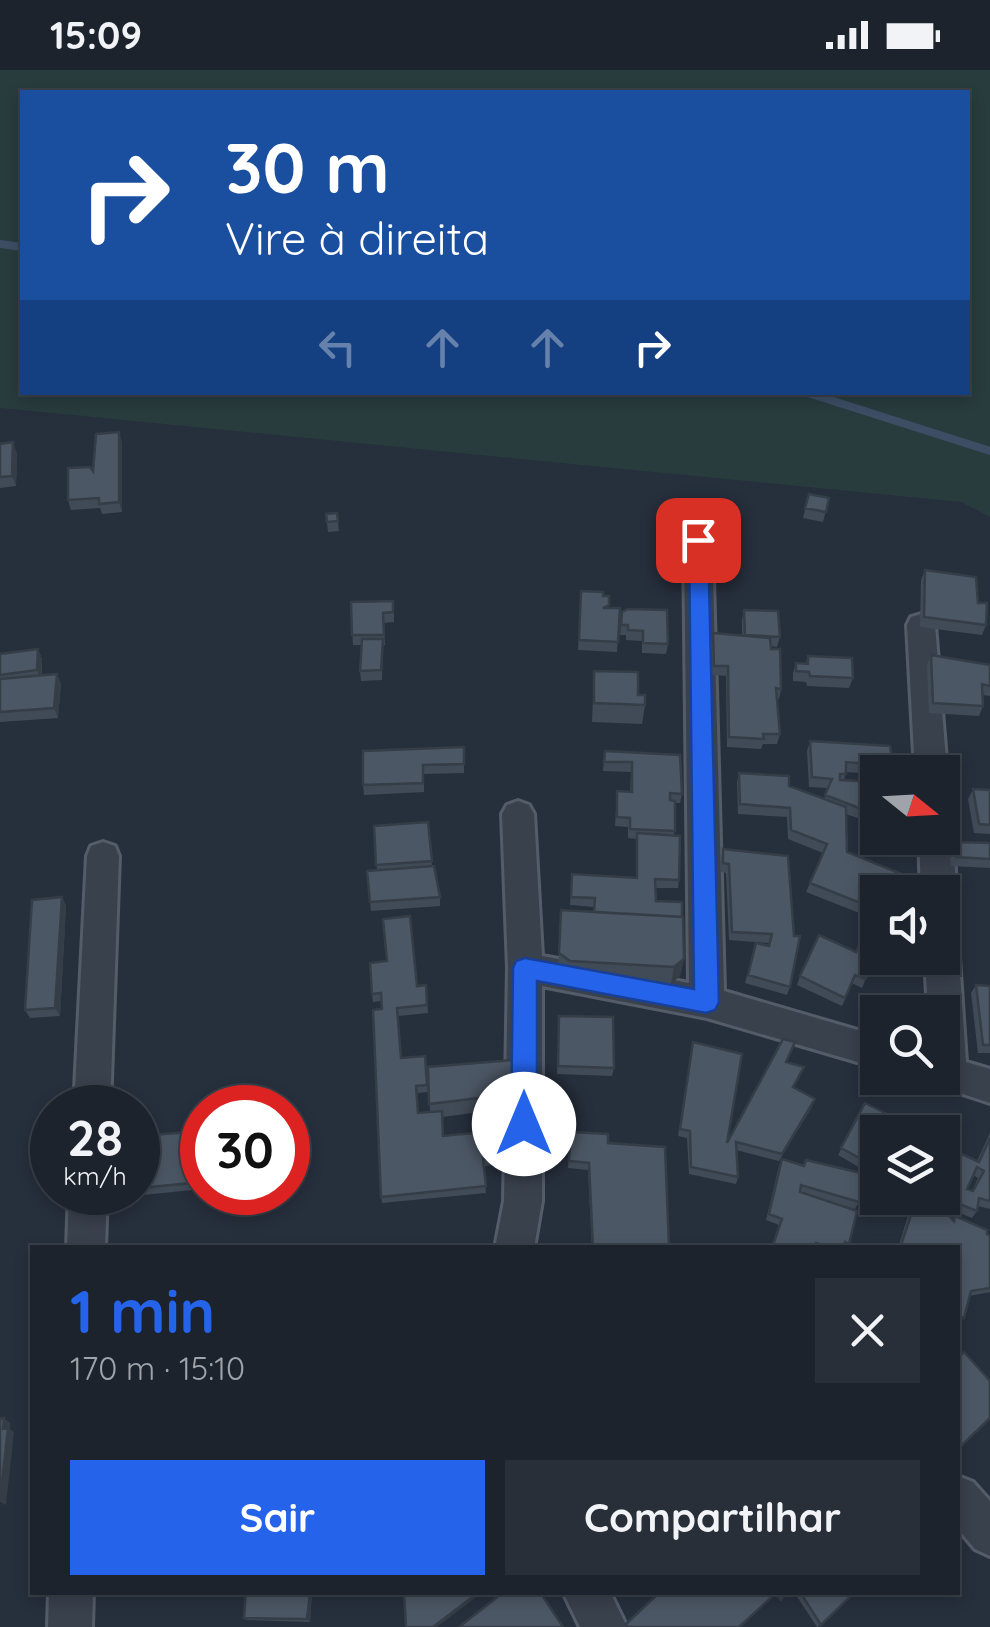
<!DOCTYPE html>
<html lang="pt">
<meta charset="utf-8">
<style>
body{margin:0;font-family:Quicksand,sans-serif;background:#292f39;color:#f1f3f6;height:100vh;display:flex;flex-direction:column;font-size:38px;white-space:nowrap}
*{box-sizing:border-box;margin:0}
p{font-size:32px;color:#a0a4aa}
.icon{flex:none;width:55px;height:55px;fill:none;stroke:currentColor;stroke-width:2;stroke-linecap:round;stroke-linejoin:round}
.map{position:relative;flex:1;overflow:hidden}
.sheet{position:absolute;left:30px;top:1175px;width:930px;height:350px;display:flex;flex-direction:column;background:#1c232d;border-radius:0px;box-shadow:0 5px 15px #0003,0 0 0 2px #3a4049}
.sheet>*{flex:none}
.top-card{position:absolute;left:20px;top:20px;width:950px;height:305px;border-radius:0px;box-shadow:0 5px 15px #0003,0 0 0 2px #3a4049;background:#1a4fa0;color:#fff;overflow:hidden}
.needle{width:65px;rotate:108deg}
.tools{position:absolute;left:860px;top:685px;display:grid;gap:20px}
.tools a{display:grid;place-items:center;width:100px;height:100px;border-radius:0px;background:#1c232d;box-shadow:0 5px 15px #0003,0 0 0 2px #3a4049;font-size:50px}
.speed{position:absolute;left:30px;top:1015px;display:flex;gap:20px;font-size:50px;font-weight:700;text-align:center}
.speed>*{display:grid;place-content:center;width:130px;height:130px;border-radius:50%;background:#1c232d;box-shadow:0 5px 15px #0003,0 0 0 2px #3a4049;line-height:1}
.speed small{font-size:25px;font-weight:400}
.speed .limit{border:15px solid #d22;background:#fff;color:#111}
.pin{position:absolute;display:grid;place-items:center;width:85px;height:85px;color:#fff;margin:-42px;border-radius:20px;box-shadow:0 5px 15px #0006}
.me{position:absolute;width:110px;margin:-55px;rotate:0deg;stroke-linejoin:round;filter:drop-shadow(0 0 8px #0008)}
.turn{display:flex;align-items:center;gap:35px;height:210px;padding:0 40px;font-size:45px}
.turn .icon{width:130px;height:130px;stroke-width:2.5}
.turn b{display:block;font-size:70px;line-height:85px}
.lanes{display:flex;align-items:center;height:95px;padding:0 40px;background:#0003;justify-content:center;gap:50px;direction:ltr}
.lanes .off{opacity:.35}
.round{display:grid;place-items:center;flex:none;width:105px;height:105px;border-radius:0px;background:#292f39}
.head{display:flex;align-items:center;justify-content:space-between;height:170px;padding:0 40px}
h1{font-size:60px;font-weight:800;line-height:75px;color:#2563eb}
.primary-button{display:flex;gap:20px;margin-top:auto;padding:20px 40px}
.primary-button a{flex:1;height:115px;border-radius:0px;background:#2563eb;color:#fff;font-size:40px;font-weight:800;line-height:115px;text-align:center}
.primary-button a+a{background:#292f39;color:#f1f3f6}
.status{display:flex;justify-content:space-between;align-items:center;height:70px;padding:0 50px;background:#1c232d;direction:ltr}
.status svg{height:28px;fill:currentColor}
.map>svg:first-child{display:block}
.green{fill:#283b3d;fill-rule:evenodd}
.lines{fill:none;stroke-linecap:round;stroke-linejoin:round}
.stream{stroke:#3c4d64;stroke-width:8}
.minor-casing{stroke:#545c68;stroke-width:6}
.minor{fill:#39414d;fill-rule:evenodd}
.wall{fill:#414b57;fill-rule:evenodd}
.shaded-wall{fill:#353d47}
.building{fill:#4c5765;stroke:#353d47;stroke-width:2.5;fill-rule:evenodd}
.route{fill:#2563eb;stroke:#184099;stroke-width:2.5}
</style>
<div class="status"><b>15:09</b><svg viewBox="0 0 49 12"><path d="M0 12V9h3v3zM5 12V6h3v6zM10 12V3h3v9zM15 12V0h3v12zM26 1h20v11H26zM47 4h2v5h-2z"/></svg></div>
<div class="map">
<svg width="990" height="1557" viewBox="0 0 990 1557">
<rect width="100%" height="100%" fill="#262f3c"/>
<!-- green -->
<path class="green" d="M 0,0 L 990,0 L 990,447 L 961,432 L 0,338 ZM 22,22 L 968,22 L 968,322 L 22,322 Z"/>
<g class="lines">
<!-- stream -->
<path class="stream" d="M 0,174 L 22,177
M 805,322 L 990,381"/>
<!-- minor casing -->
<g class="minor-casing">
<path id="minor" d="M 698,460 L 708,463 L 712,470 L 724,921 L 878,966 L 878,998 L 707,948 L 542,916 L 542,1131 L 534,1178 L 495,1178 L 504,1131 L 508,898 L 502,744 L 507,735 L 518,731 L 529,735 L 534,744 L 542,886 L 689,913 L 684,470 L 688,463 Z
M 921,544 L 931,547 L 935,555 L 947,702 L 942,710 L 942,702 L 915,702 L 907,555 L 911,547 Z
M 942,757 C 957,770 958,814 950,832 L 942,834 L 942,822 L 921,822 L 919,768 L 942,768 Z
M 103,772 L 115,776 L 119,786 L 110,1038 L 74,1038 L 87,786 L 91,776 Z
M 942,873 L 954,877 L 959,888 L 966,992 L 990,999 L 990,1033 L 929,1013 L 927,1008 L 942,1008 L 942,942 L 928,942 L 925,888 L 942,888 Z
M 69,1122 L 107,1122 L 105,1178 L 67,1178 Z
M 958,1406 L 973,1412 L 990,1431 L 990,1486 L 975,1479 L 958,1459 Z
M 49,1522 L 93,1522 L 92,1557 L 48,1557 Z
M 563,1522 L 610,1522 L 627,1557 L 580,1557 Z"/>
</g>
<!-- minor -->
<use href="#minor" class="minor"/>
</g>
<!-- wall -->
<path class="wall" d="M 122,372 L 122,442 L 102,444 L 100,438 L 71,440 L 68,430 L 93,401 Z
M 0,374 L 17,383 L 16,416 L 0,418 Z
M 809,424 L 829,428 L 823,452 L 803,448 Z
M 337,443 L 339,461 L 328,462 L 326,444 Z
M 925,500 L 986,555 L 982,565 L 920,557 L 921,510 Z
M 581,521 L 603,526 L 609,538 L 620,538 L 617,582 L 578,580 Z
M 351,532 L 394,541 L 394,552 L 384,553 L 385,575 L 383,575 L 382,610 L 361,611 L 360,601 L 362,575 L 353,575 Z
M 744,540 L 780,567 L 777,577 L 771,576 L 781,619 L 779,629 L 777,628 L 780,664 L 777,674 L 763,674 L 761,679 L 727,677 L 726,606 L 712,605 L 711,573 L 713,563 L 742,566 L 742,550 Z
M 622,542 L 668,574 L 666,584 L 642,583 L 642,571 L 626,570 L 626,565 L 620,565 Z
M 38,579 L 42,589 L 42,605 L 57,604 L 61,614 L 58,648 L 0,652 L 0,584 Z
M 931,585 L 990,595 L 990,626 L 983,625 L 983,636 L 979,646 L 929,643 L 927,595 Z
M 808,586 L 853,608 L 849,618 L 807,616 L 806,612 L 793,611 L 793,603 L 796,593 L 806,593 Z
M 594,601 L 638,625 L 645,635 L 642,654 L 592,652 Z
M 810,671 L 893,696 L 890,702 L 878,702 L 878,704 L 846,702 L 844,710 L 878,730 L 873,741 L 867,739 L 863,750 L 846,744 L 847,782 L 878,822 L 878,888 L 882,893 L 878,901 L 870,898 L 862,918 L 852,913 L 842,936 L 797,915 L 800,906 L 856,882 L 872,848 L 806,822 L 823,783 L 788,769 L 787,747 L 738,744 L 737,712 L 739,703 L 789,716 L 824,729 L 828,718 L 809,717 L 807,681 Z
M 464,677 L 464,703 L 424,704 L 424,722 L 364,725 L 363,715 Z
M 605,681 L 680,685 L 682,724 L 680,733 L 675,733 L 674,765 L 679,810 L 678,818 L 656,818 L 656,831 L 684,889 L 680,906 L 671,914 L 568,908 L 558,900 L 561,840 L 594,842 L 594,837 L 570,835 L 572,804 L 636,807 L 636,769 L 628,768 L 628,757 L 615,756 L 617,721 L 630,722 L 631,702 L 603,701 Z
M 973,719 L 990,720 L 990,764 L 974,763 L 968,729 Z
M 428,752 L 432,796 L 440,827 L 440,836 L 371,841 L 370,832 L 377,801 L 374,756 Z
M 954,772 L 990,773 L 990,798 L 951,796 L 949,781 Z
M 723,779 L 788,786 L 790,917 L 787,925 L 745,913 L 756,873 L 768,876 L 769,873 L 729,870 L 726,803 L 721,802 L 721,788 Z
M 62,827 L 66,836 L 60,946 L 30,948 L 25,940 Z
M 426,915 L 428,943 L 398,946 L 402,988 L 425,986 L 428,1022 L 417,1023 L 418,1043 L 430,1042 L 428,997 L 513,1024 L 512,1038 L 442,1047 L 443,1066 L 497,1088 L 497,1095 L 483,1096 L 486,1123 L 382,1133 L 381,1127 L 381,931 L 373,932 L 372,924 Z
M 976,915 L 990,916 L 990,983 L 978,983 L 971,923 Z
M 559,946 L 614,998 L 612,1006 L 557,1004 Z
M 693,972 L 727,1073 L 786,992 L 794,1017 L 812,1037 L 779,1091 L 736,1080 L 738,1107 L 736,1114 L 689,1104 L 687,1068 L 678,1066 Z
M 865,1033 L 878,1062 L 878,1108 L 838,1085 Z
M 202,1061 L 202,1119 L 143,1125 L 139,1118 L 150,1088 Z
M 571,1062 L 669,1178 L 592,1178 L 588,1100 L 568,1098 Z
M 990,1063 L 990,1139 L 978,1136 L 977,1141 L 972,1148 L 924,1128 L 942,1128 L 942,1075 L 977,1091 ZM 973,1105 L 978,1108 L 972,1121 L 967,1119 Z
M 782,1089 L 803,1096 L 806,1090 L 859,1132 L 855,1139 L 814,1127 L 849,1174 L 846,1178 L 771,1178 L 779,1155 L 766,1150 L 779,1096 Z
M 916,1130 L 952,1150 L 955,1146 L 990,1166 L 990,1222 L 969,1226 L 964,1248 L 958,1254 L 958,1178 L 898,1178 L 911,1136 Z
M 246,1522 L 312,1522 L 310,1552 L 247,1550 L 244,1548 Z
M 794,1522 L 855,1522 L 821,1555 L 817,1557 Z"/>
<!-- shaded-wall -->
<path class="shaded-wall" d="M 119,362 L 122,372 L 122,442 L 119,432 Z
M 13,372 L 17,383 L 16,416 L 12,406 Z
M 38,579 L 42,589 L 41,610 L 37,600 Z
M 57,604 L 61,614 L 58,648 L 54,638 Z
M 62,827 L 66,836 L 60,946 L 55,938 Z
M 684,889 L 680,906 L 671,914 L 674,897 Z
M 4,1348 L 10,1353 L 10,1359 L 14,1362 L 6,1435 L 0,1432 Z
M 310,1522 L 312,1522 L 310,1552 L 307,1549 Z
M 479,1522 L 483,1522 L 437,1557 L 433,1557 Z"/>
<!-- building -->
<path class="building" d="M 119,362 L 119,432 L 99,434 L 99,428 L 68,430 L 68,398 L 90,397 L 93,401 L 96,364 Z
M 13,372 L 12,406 L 0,407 L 0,374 Z
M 809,424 L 829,428 L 826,442 L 805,438 Z
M 337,443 L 338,451 L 327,452 L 326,444 Z
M 925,500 L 976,507 L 978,533 L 987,533 L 986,555 L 924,547 Z
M 581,521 L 603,522 L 603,526 L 609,526 L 609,535 L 603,538 L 620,538 L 618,572 L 579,570 Z
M 393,531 L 393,542 L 383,543 L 384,565 L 352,565 L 351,532 Z
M 628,539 L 667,540 L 668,574 L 643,573 L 643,561 L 628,560 L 628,555 L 621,555 L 622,542 Z
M 744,540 L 778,541 L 780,567 L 745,565 Z
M 713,563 L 770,568 L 771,579 L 780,579 L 781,619 L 776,618 L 780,664 L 763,664 L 764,669 L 729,667 L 728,596 L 714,596 Z
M 362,569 L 383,569 L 381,600 L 360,601 Z
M 38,579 L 37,600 L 0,605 L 0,584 Z
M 931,585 L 990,595 L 990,616 L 982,614 L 983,636 L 933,633 Z
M 808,586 L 852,588 L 853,608 L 810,606 L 809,602 L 796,601 L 796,593 L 808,594 Z
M 594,601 L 638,602 L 638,625 L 645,625 L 645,635 L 594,633 Z
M 57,604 L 54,638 L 0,642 L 0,609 Z
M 810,671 L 890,676 L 893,696 L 846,692 L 846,704 L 840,704 L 840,710 L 878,712 L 877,731 L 871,729 L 867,741 L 825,725 L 832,709 L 812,707 Z
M 464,677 L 464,694 L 423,695 L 423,713 L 363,715 L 363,681 Z
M 605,681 L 680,685 L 682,724 L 670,723 L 670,730 L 675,731 L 675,761 L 630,759 L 630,748 L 617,747 L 617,721 L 632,722 L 632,692 L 604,692 Z
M 739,703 L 789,706 L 789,716 L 846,737 L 847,782 L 904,805 L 898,822 L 878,822 L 878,840 L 810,813 L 827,774 L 791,760 L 790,738 L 740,734 Z
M 973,719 L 990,720 L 990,755 L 979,754 Z
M 428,752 L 432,791 L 376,795 L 374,756 Z
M 637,763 L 680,766 L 679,810 L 655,809 L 656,831 L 682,832 L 682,847 L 594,842 L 595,828 L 571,827 L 572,804 L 637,808 Z
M 954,772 L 990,773 L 990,789 L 956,787 Z
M 723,779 L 788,786 L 794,866 L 800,866 L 790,917 L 748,905 L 756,873 L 769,876 L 772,864 L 732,862 L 729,794 L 723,793 Z
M 434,796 L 440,827 L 370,832 L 367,801 Z
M 62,827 L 55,938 L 25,940 L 32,830 Z
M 561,840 L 683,847 L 684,889 L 674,897 L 570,891 L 559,883 Z
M 873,845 L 878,847 L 878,888 L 884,888 L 882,893 L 864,885 L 862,890 L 872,894 L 866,909 L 855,905 L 845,928 L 800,906 L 819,865 L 856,882 Z
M 410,846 L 417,916 L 426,915 L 427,935 L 397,938 L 401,988 L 425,986 L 427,1015 L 416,1016 L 418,1043 L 442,1041 L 443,1066 L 495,1061 L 497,1088 L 483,1089 L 486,1116 L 381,1127 L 373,940 L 382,939 L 381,923 L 372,924 L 370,893 L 387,891 L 383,849 Z
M 976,915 L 990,916 L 990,975 L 983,975 Z
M 559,946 L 613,947 L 614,998 L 558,996 Z
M 783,969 L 795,972 L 786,992 L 804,997 L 793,1017 L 815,1029 L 782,1084 L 736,1072 L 738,1107 L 691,1097 L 690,1061 L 680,1059 L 693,972 L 742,984 L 727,1073 Z
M 512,990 L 513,1024 L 429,1034 L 428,997 Z
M 865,1033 L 909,1055 L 905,1062 L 878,1062 L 878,1098 L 841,1078 Z
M 202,1061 L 202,1112 L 139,1118 L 140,1090 L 150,1088 L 152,1065 Z
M 571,1062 L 608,1064 L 608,1073 L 665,1077 L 669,1178 L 593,1178 L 589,1093 L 569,1091 Z
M 990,1068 L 990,1131 L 979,1128 L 977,1141 L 942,1127 L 942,1075 L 979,1092 ZM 977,1097 L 984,1101 L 973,1121 L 967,1119 Z
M 782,1089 L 804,1096 L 806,1090 L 869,1105 L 859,1132 L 801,1115 L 800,1122 L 857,1141 L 849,1174 L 845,1172 L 843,1178 L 821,1178 L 822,1175 L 816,1173 L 814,1178 L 772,1178 L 782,1149 L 769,1144 Z
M 916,1130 L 944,1141 L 954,1151 L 955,1146 L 987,1160 L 987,1164 L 990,1166 L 990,1218 L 971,1221 L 964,1248 L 958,1246 L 958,1178 L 900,1178 Z
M 964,1282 L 990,1311 L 990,1348 L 958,1379 L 958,1288 Z
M 4,1348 L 3,1359 L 8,1358 L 0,1432 L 0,1349 Z
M 246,1522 L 310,1522 L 307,1549 L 244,1548 Z
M 404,1522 L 479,1522 L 433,1557 L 406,1557 Z
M 504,1522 L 540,1522 L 563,1557 L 459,1557 Z
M 660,1522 L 788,1522 L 781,1530 L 775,1524 L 739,1557 L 628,1557 L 626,1554 Z
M 800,1522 L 855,1522 L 821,1555 Z"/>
<!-- route -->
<path class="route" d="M 698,463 L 708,470 L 719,932 L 715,940 L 706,943 L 537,911 L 537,1054 L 533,1062 L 524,1066 L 515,1062 L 511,1054 L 513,898 L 516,891 L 525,888 L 694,919 L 689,470 Z"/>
</svg>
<div class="tools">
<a><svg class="needle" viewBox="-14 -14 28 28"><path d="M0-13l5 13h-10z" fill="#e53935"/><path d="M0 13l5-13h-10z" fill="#a0a4aa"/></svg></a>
<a><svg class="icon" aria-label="sound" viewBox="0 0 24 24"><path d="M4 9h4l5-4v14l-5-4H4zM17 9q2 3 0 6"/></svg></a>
<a><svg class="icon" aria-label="search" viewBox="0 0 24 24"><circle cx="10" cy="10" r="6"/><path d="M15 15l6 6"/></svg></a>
<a><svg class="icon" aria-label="layers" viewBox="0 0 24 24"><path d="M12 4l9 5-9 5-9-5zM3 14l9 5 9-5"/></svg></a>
</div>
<div class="speed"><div>28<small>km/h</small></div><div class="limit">30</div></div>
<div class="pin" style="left:698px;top:470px;background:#d93025"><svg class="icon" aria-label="arrive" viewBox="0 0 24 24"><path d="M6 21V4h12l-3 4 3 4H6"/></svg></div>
<svg class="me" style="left:524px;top:1054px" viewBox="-20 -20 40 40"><circle r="19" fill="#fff"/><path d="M0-13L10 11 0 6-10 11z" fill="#2563eb"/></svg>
<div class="top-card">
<div class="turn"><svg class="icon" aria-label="right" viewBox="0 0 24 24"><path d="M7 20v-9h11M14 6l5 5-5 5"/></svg><div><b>30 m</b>Vire à direita</div></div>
<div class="lanes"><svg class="icon off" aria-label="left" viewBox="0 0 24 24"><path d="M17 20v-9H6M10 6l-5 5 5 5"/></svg><svg class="icon off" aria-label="ahead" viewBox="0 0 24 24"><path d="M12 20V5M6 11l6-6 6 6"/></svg><svg class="icon off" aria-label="ahead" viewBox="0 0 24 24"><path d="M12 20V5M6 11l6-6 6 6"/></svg><svg class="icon" aria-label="right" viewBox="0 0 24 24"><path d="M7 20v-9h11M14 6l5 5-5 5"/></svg></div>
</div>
<section class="sheet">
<div class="head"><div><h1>1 min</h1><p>170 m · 15:10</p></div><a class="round"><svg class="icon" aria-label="close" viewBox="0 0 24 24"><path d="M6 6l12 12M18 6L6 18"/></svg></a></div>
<div class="primary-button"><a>Sair</a><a>Compartilhar</a></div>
</section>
</div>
